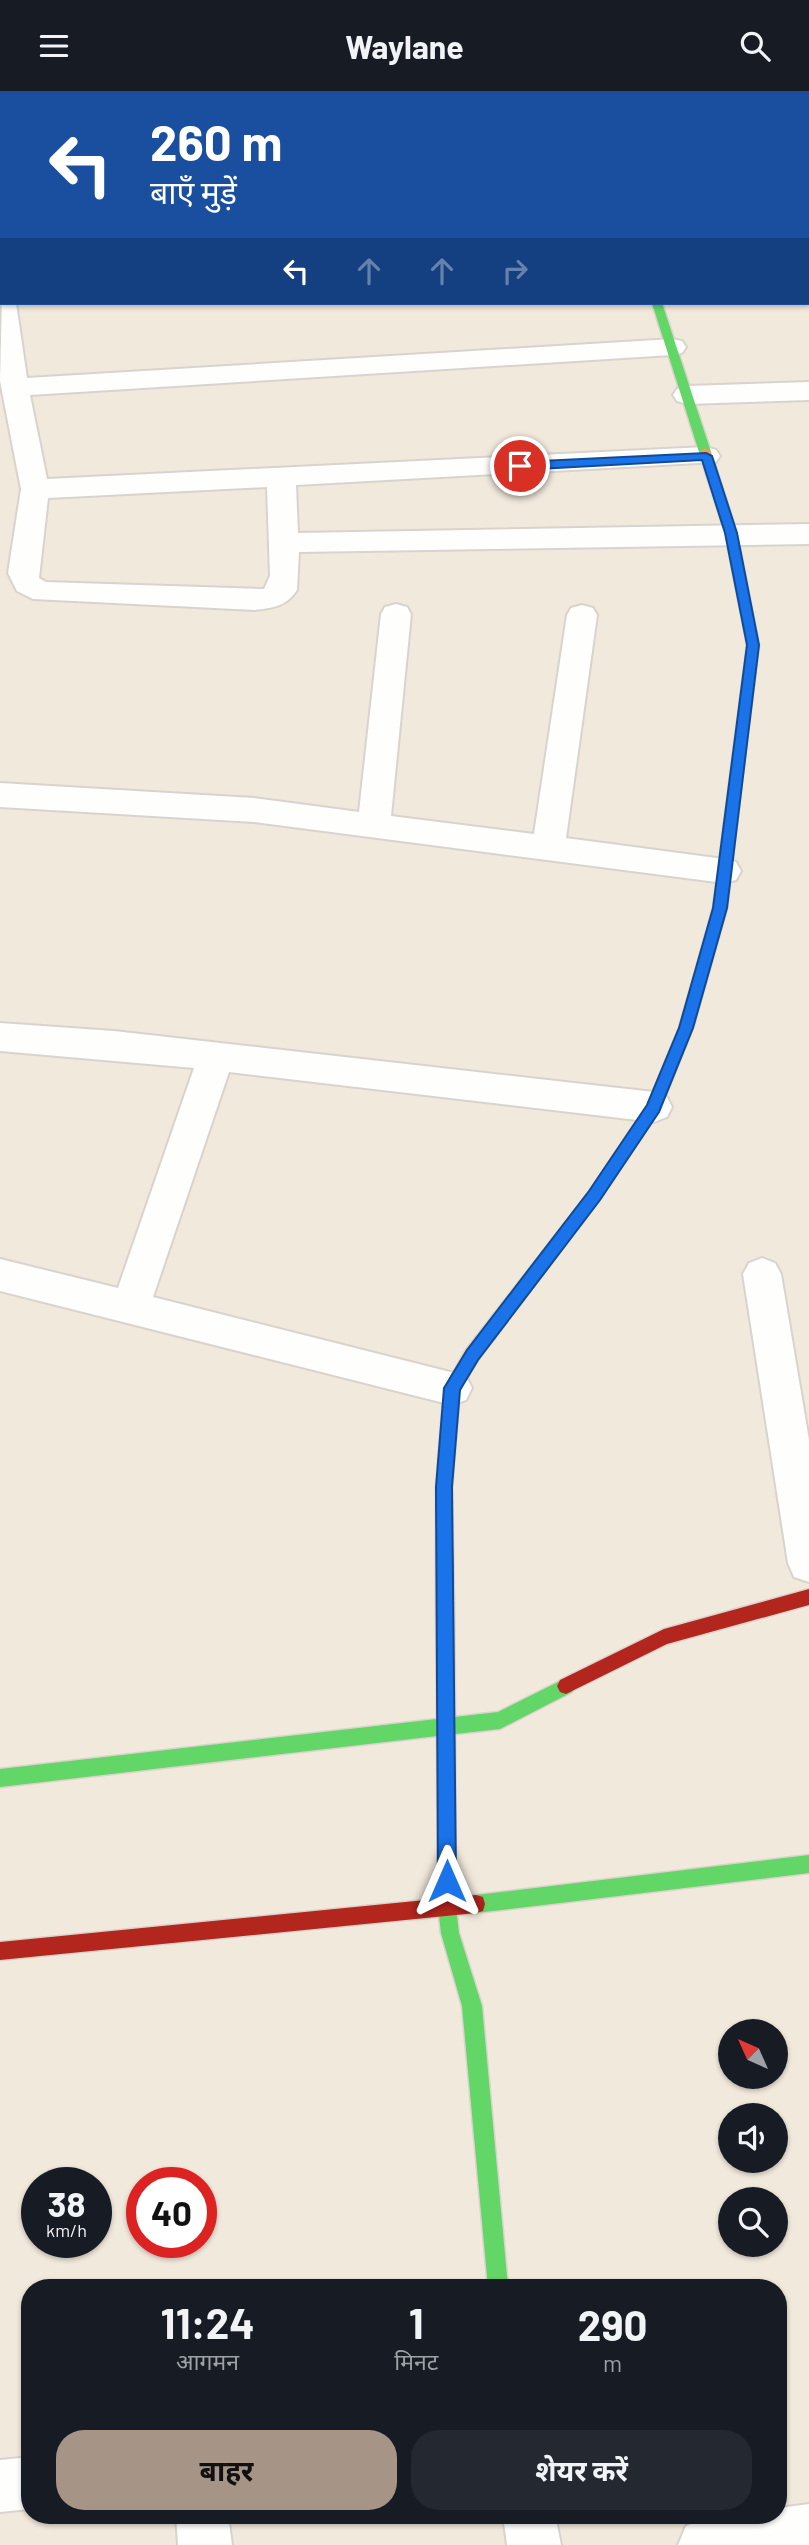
<!DOCTYPE html>
<html lang="hi">
<meta charset="utf-8">
<style>
body{margin:0;font-family:Barlow,"Noto Sans Devanagari",sans-serif;background:#242831;color:#f1f3f6;height:100vh;display:flex;flex-direction:column;font-size:26px;white-space:nowrap}
*{box-sizing:border-box;margin:0}
p{font-size:23px;color:#9ea1a6}
.icon{flex:none;width:38px;height:38px;fill:none;stroke:currentColor;stroke-width:2;stroke-linecap:round;stroke-linejoin:round}
.map{position:relative;flex:1;overflow:hidden}
.sheet{position:absolute;left:21px;top:2188px;width:766px;height:245px;display:flex;flex-direction:column;background:#171b24;border-radius:28px;box-shadow:0 2px 5px #0004}
.sheet>*{flex:none}
.banner{position:absolute;left:0px;top:0px;width:810px;height:214px;box-shadow:0 2px 5px #0004;background:#1a4fa0;color:#fff;overflow:hidden}
.needle{width:46px;rotate:315deg}
.buttons{position:absolute;left:718px;top:1928px;display:grid;gap:14px}
.buttons a{display:grid;place-items:center;width:70px;height:70px;border-radius:50%;background:#171b24;box-shadow:0 2px 5px #0004;font-size:35px}
.speed{position:absolute;left:21px;top:2076px;display:flex;gap:14px;font-size:35px;font-weight:700;text-align:center}
.speed>*{display:grid;place-content:center;width:91px;height:91px;border-radius:50%;background:#171b24;box-shadow:0 2px 5px #0004;line-height:1}
.speed small{font-size:18px;font-weight:400}
.speed .limit{border:10px solid #d22;background:#fff;color:#111}
.pin{position:absolute;display:grid;place-items:center;width:60px;height:60px;color:#fff;margin:-30px;border:4px solid #fff;border-radius:50%;box-shadow:0 2px 7px #0007}
.me{position:absolute;width:77px;margin:-38px;rotate:0deg;stroke-linejoin:round;filter:drop-shadow(0 0 5px #0008)}
.turn{display:flex;align-items:center;gap:24px;height:147px;padding:0 35px;font-size:32px}
.turn .icon{width:91px;height:91px;stroke-width:2.5}
.turn b{display:block;font-size:49px;line-height:60px}
.lanes{display:flex;align-items:center;height:66px;padding:0 35px;background:#0003;justify-content:center;gap:35px;direction:ltr}
.lanes .off{opacity:.35}
.eta{display:flex;justify-content:space-evenly;align-items:center;height:119px;text-align:center}
.eta b{font-size:42px;font-weight:700;line-height:49px}
.primary-button{display:flex;gap:14px;margin-top:auto;padding:14px 35px}
.primary-button a{flex:1;height:80px;border-radius:28px;background:#a69486;color:#111;font-size:28px;font-weight:700;line-height:80px;text-align:center}
.primary-button a+a{background:#242831;color:#f1f3f6}
header{display:flex;justify-content:space-between;align-items:center;height:91px;padding:0 35px;background:#171b24;font-size:32px;font-weight:700}
.map>svg:first-child{display:block}
.residential{fill:#f2e9dd;fill-rule:evenodd}
.lines{fill:none;stroke-linecap:round;stroke-linejoin:round}
.street-casing{stroke:#d8d3cd;stroke-width:4}
.fast-casing{stroke:#dad3cc;stroke-width:3}
.slow-casing{stroke:#dad3cc;stroke-width:3}
.jam-casing{stroke:#dad3cc;stroke-width:3}
.street{fill:#fefefd;fill-rule:evenodd}
.fast{fill:#63d668;fill-rule:evenodd}
.slow{fill:#ff974d;fill-rule:evenodd}
.jam{fill:#b3261e;fill-rule:evenodd}
.route{fill:#1a73e8;stroke:#114b97;stroke-width:2}
</style>
<header><svg class="icon" aria-label="menu" viewBox="0 0 24 24"><path d="M4 6h16M4 12h16M4 18h16"/></svg>Waylane<svg class="icon" aria-label="search" viewBox="0 0 24 24"><circle cx="10" cy="10" r="6"/><path d="M15 15l6 6"/></svg></header>
<div class="map">
<svg width="809" height="2454" viewBox="0 0 809 2454">
<rect width="100%" height="100%" fill="#f9f6ef"/>
<!-- residential -->
<path class="residential" d="M 0,0 L 809,0 L 809,2454 L 0,2454 ZM 2,2 L 808,2 L 808,212 L 2,212 ZM 730,1941 L 775,1941 L 775,1986 L 730,1986 ZM 730,2025 L 775,2025 L 775,2070 L 730,2070 ZM 37,2091 L 96,2091 L 96,2151 L 37,2151 ZM 142,2091 L 201,2091 L 201,2151 L 142,2151 ZM 730,2109 L 775,2109 L 775,2154 L 730,2154 ZM 30,2196 L 779,2196 L 779,2424 L 30,2424 Z"/>
<g class="lines">
<!-- street casing -->
<g class="street-casing">
<path id="street" d="M 579,0 L 603,0 L 604,2 L 580,2 Z
M 745,0 L 769,0 L 770,2 L 746,2 Z
M 0,90 L 2,90 L 2,106 L 0,106 Z
M 2,204 L 2,212 L 16,212 L 27,287 L 672,248 L 682,250 L 686,256 L 682,262 L 672,264 L 30,304 L 47,388 L 706,356 L 716,359 L 720,365 L 716,371 L 296,394 L 298,442 L 809,433 L 809,453 L 299,461 L 297,499 C 287,515 273,517 255,519 L 33,508 L 17,500 L 8,482 L 21,398 L 0,290 ZM 267,396 L 270,485 L 264,498 L 46,491 L 39,487 L 48,407 Z
M 809,291 L 809,309 L 687,313 L 677,310 L 673,304 L 677,298 L 687,295 Z
M 396,513 L 407,516 L 411,523 L 391,725 L 534,743 L 567,524 L 571,517 L 582,514 L 593,517 L 597,524 L 566,747 L 724,768 L 736,771 L 741,780 L 736,789 L 724,792 L 254,731 L 0,716 L 0,692 L 254,707 L 359,721 L 381,523 L 385,516 Z
M 0,932 L 114,940 L 654,1001 L 667,1006 L 672,1016 L 667,1026 L 654,1031 L 229,981 L 153,1206 L 466,1285 L 472,1297 L 466,1309 L 452,1314 L 0,1200 L 0,1168 L 118,1197 L 194,977 L 0,960 Z
M 762,1167 L 775,1172 L 781,1183 L 809,1349 L 809,1491 L 794,1486 L 788,1472 L 743,1183 L 749,1172 Z
M 30,2366 L 30,2418 L 0,2421 L 0,2369 Z
M 809,2413 L 809,2454 L 678,2454 L 686,2435 L 705,2427 L 731,2424 L 779,2424 L 779,2417 Z
M 176,2424 L 228,2424 L 232,2454 L 178,2454 Z
M 503,2424 L 555,2424 L 561,2454 L 507,2454 Z"/>
</g>
<!-- fast casing -->
<g class="fast-casing">
<path id="fast" d="M 652,212 L 662,212 L 711,361 L 709,364 L 701,364 L 699,361 Z
M 740,650 L 746,655 L 727,817 L 693,937 L 661,1016 L 599,1109 L 478,1269 L 464,1292 L 458,1294 L 452,1292 L 450,1287 L 466,1259 L 589,1101 L 648,1013 L 679,937 L 713,817 L 734,655 Z
M 445,1504 L 451,1506 L 454,1512 L 455,1626 L 498,1621 L 566,1587 L 572,1589 L 575,1595 L 572,1601 L 500,1638 L 455,1643 L 456,1816 L 459,1842 L 482,1915 L 508,2196 L 488,2196 L 462,1915 L 441,1842 L 438,1816 L 437,1645 L 0,1696 L 0,1678 L 437,1628 L 436,1512 L 439,1506 Z
M 809,1764 L 809,1782 L 476,1822 L 469,1820 L 467,1813 L 469,1806 L 476,1804 Z"/>
</g>
<!-- slow casing -->
<g class="slow-casing">
<path id="slow" d="M 705,357 L 711,361 L 737,442 L 759,554 L 746,655 L 740,660 L 734,655 L 747,554 L 725,442 L 699,361 Z"/>
</g>
<!-- jam casing -->
<g class="jam-casing">
<path id="jam" d="M 458,1280 L 464,1282 L 466,1287 L 460,1298 L 452,1396 L 454,1512 L 451,1518 L 445,1520 L 439,1518 L 436,1512 L 436,1396 L 444,1297 L 452,1282 Z
M 809,1498 L 809,1514 L 667,1553 L 566,1603 L 560,1601 L 557,1595 L 560,1589 L 664,1538 Z
M 476,1804 L 483,1806 L 485,1813 L 483,1820 L 476,1822 L 0,1869 L 0,1851 Z"/>
</g>
<!-- street -->
<use href="#street" class="street"/>
<!-- fast -->
<use href="#fast" class="fast"/>
<!-- slow -->
<use href="#slow" class="slow"/>
<!-- jam -->
<use href="#jam" class="jam"/>
</g>
<!-- route -->
<path class="route" d="M 706,362 L 712,365 L 737,442 L 759,554 L 727,817 L 693,937 L 659,1021 L 600,1109 L 478,1269 L 460,1299 L 452,1396 L 456,1790 L 454,1797 L 447,1800 L 441,1797 L 438,1790 L 436,1396 L 444,1297 L 467,1259 L 589,1100 L 647,1014 L 679,937 L 713,817 L 747,554 L 725,442 L 702,369 L 520,379 L 514,375 L 520,371 Z"/>
</svg>
<div class="buttons">
<a><svg class="needle" viewBox="-14 -14 28 28"><path d="M0-13l5 13h-10z" fill="#e53935"/><path d="M0 13l5-13h-10z" fill="#9ea1a6"/></svg></a>
<a><svg class="icon" aria-label="sound" viewBox="0 0 24 24"><path d="M4 9h4l5-4v14l-5-4H4zM17 9q2 3 0 6"/></svg></a>
<a><svg class="icon" aria-label="search" viewBox="0 0 24 24"><circle cx="10" cy="10" r="6"/><path d="M15 15l6 6"/></svg></a>
</div>
<div class="speed"><div>38<small>km/h</small></div><div class="limit">40</div></div>
<div class="pin" style="left:520px;top:375px;background:#d93025"><svg class="icon" aria-label="arrive" viewBox="0 0 24 24"><path d="M6 21V4h12l-3 4 3 4H6"/></svg></div>
<svg class="me" style="left:447px;top:1790px" viewBox="-20 -20 40 40"><path d="M0-17L14 15 0 8-14 15z" fill="#1a73e8" stroke="#fff" stroke-width="4"/></svg>
<div class="banner">
<div class="turn"><svg class="icon" aria-label="left" viewBox="0 0 24 24"><path d="M17 20v-9H6M10 6l-5 5 5 5"/></svg><div><b>260 m</b>बाएँ मुड़ें</div></div>
<div class="lanes"><svg class="icon" aria-label="left" viewBox="0 0 24 24"><path d="M17 20v-9H6M10 6l-5 5 5 5"/></svg><svg class="icon off" aria-label="ahead" viewBox="0 0 24 24"><path d="M12 20V5M6 11l6-6 6 6"/></svg><svg class="icon off" aria-label="ahead" viewBox="0 0 24 24"><path d="M12 20V5M6 11l6-6 6 6"/></svg><svg class="icon off" aria-label="right" viewBox="0 0 24 24"><path d="M7 20v-9h11M14 6l5 5-5 5"/></svg></div>
</div>
<section class="sheet">
<div class="eta">
<div><b>11:24</b><p>आगमन</p></div>
<div><b>1</b><p>मिनट</p></div>
<div><b>290</b><p>m</p></div>
</div>
<div class="primary-button"><a>बाहर</a><a>शेयर करें</a></div>
</section>
</div>
